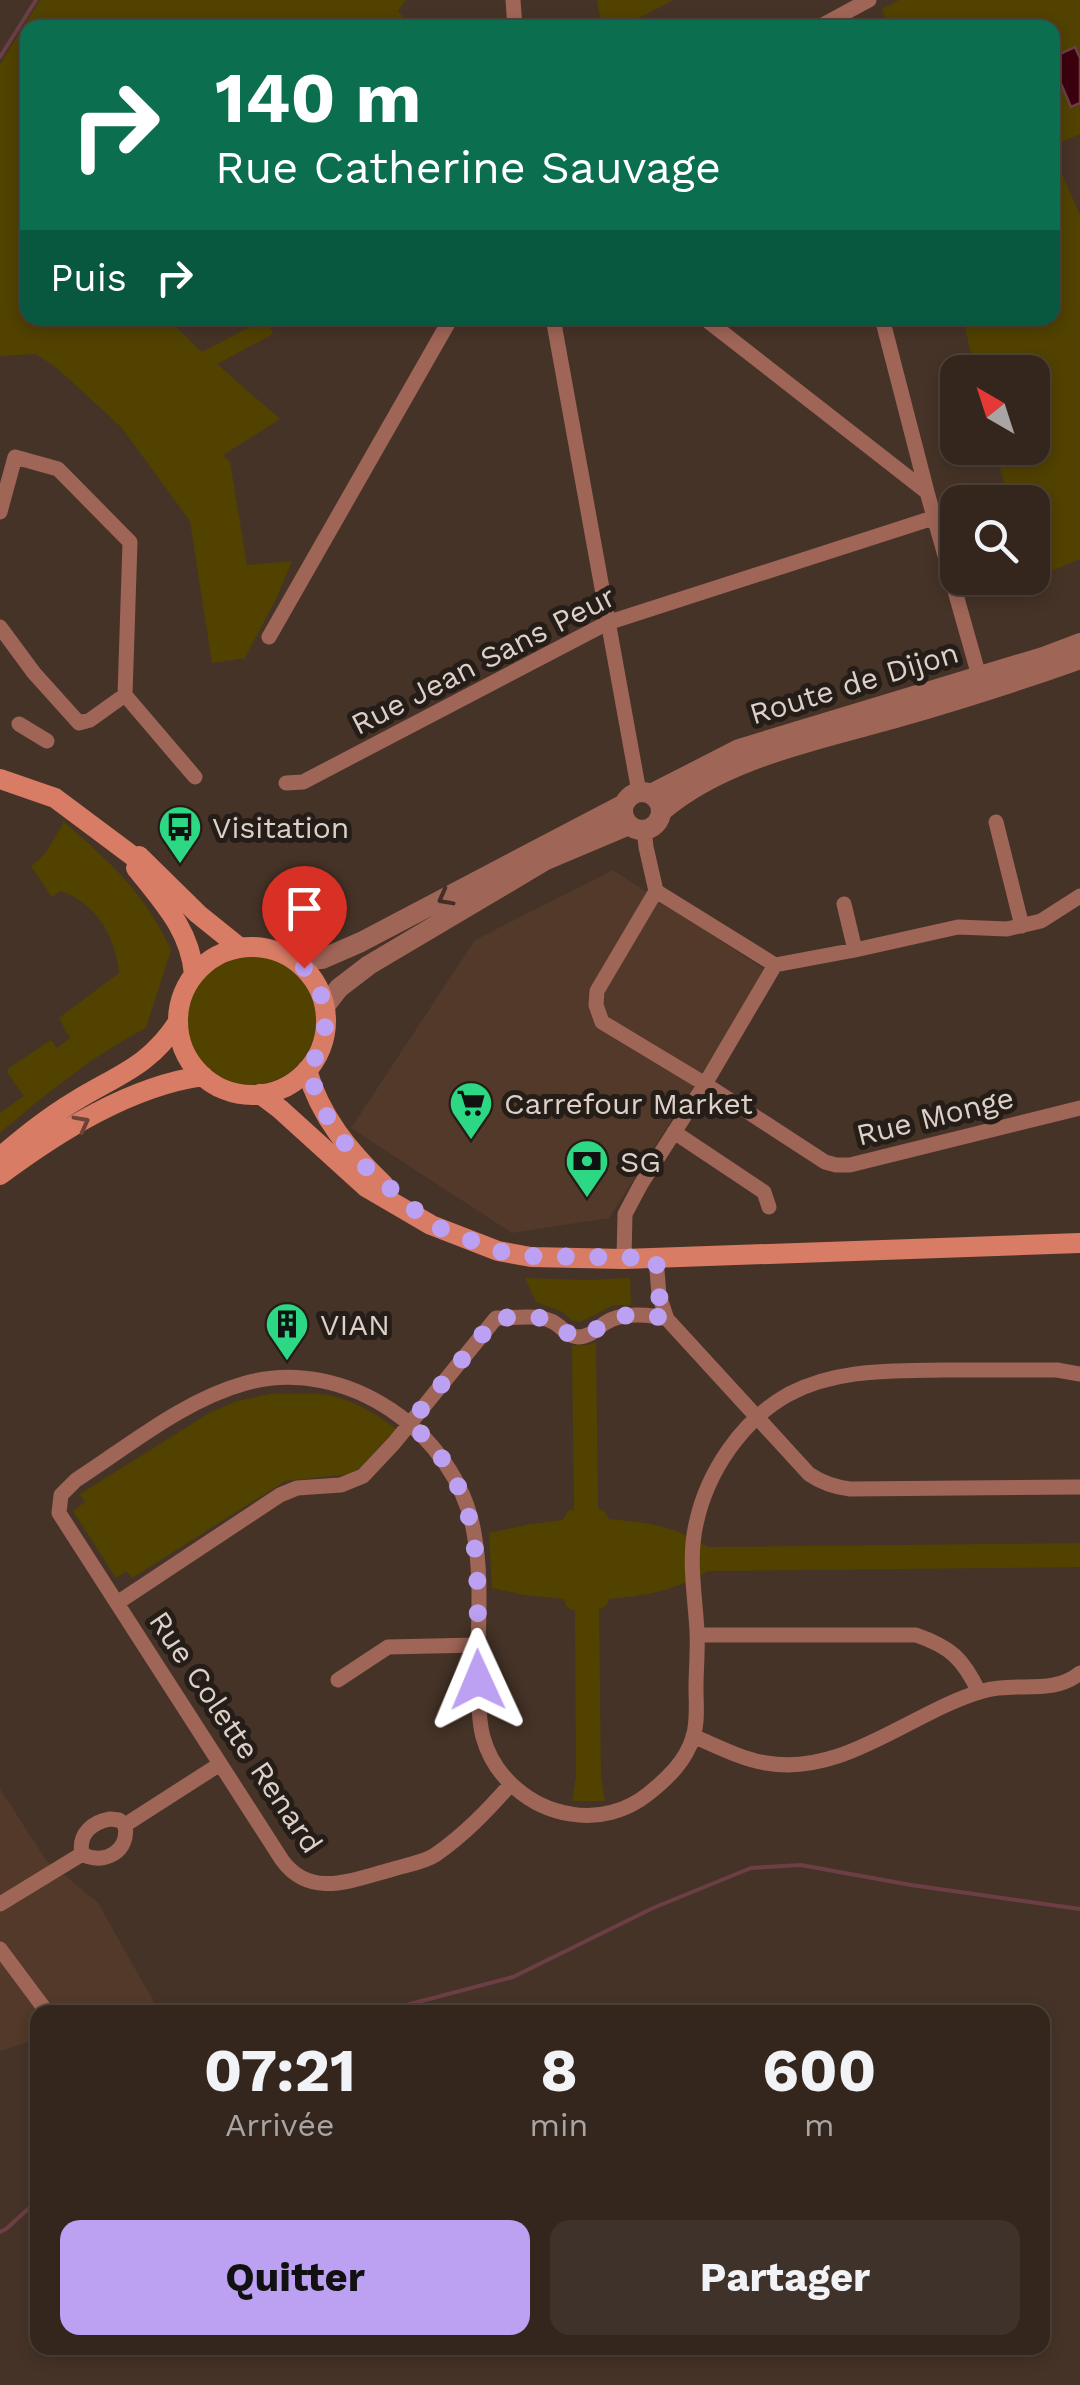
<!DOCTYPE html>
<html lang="fr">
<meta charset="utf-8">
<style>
body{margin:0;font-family:"Work Sans",sans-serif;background:#3f322a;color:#f1f3f6;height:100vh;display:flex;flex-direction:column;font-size:38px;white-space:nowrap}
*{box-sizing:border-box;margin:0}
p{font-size:32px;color:#a9a5a4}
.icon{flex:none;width:55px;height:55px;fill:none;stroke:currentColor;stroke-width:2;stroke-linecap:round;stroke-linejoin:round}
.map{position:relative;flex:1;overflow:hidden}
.drawer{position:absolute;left:30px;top:2005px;width:1020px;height:350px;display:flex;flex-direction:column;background:#34261d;border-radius:20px;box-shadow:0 5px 15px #0003,0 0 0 2px #4e433b}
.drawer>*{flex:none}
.hud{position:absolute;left:20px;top:20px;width:1040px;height:305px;border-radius:20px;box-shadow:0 5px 15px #0003,0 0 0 2px #4e433b;background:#0b6e4f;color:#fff;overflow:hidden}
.needle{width:65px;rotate:321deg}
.tools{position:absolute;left:940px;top:355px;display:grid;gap:20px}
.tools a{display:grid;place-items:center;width:110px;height:110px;border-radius:20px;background:#34261d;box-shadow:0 5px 15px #0003,0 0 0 2px #4e433b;font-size:50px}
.pin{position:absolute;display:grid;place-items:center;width:85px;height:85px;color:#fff;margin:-102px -42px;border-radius:50% 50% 50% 0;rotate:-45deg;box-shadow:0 0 10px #0007}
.pin .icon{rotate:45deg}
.me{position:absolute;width:110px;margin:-55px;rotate:359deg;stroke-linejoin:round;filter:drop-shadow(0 0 8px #0008)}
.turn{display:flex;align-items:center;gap:35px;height:210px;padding:0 30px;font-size:45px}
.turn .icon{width:130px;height:130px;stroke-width:2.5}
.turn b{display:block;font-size:70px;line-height:85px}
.then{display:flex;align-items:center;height:95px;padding:0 30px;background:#0003;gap:20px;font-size:38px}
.eta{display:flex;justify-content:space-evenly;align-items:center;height:170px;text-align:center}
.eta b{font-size:60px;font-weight:700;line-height:70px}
.action{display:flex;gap:20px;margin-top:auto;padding:20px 30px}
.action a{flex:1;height:115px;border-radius:20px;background:#bca0f2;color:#111;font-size:40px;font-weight:700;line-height:115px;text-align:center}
.action a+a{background:#3f322a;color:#f1f3f6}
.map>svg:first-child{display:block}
.built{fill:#523929}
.green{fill:#514200}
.water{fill:#3c000e;stroke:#6c3e46;stroke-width:2.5}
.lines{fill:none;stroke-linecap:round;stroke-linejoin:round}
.stream{stroke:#6c3e46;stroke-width:4}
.minor{stroke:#9f6557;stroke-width:15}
.tertiary{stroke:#9f6557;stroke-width:20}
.secondary{stroke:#d87c66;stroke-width:20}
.oneway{stroke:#442f27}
.oneway2{stroke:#6d4337}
.route{stroke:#bca0f2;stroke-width:18;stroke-dasharray:0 32.4}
.labels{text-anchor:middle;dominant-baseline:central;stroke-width:10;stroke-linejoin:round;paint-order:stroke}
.street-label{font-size:30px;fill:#dcd0c8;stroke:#251d17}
.poi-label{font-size:30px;fill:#dcd0c8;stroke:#251d17;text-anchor:start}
</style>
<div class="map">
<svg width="1080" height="2385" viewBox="0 0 1080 2385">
<rect width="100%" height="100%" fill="#463327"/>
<!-- built -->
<path class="built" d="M 613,870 L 767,971 L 609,1218 L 512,1233 L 351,1128 L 475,940 Z
M 0,1789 L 46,1860 L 98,1903 L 154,2002 L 122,2012 L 38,2012 L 37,2039 L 0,2051 Z"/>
<!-- green -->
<path class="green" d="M 40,0 L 406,0 L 398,11 L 411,27 L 28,28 L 28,318 L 167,318 L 202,352 L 267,318 L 273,334 L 217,364 L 280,419 L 223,455 L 230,462 L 247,565 L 292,561 L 276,599 L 245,658 L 212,663 L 190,521 L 121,427 L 57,368 L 36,354 L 0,356 L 0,64 Z
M 597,0 L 673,0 L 620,28 L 600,17 Z
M 899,0 L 1080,0 L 1080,134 L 1053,146 L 1052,28 L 888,27 L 882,9 Z
M 1053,154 L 1080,215 L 1080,559 L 1033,579 L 1032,502 L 1010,502 L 994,448 L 1032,448 L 1032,372 L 975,372 L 963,318 L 1052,318 Z
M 64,822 C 111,863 144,892 171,950 L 146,1028 C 93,1055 45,1095 0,1133 L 0,1113 L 24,1096 L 7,1072 L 9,1068 L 51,1040 L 57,1048 L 70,1038 L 59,1018 L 119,973 C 116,937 96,902 60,891 L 52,897 L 31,866 L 45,854 Z
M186 1020a65 65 0 1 1 130 0a65 65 0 1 1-130 0Z
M 525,1278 L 588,1280 L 630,1278 L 631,1305 L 614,1305 L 580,1322 L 571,1320 L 563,1312 L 536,1302 Z
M 596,1342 L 598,1508 L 605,1512 L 609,1519 C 649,1523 673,1525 708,1547 L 1080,1543 L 1080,1567 L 708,1571 C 674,1591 648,1595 609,1599 L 607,1605 L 599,1610 L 601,1777 L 605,1801 L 572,1801 L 576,1777 L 575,1611 L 566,1606 L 564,1599 L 524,1595 L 492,1588 L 489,1533 L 526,1525 L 563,1520 L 568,1511 L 574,1509 L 572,1345 L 588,1345 Z
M 270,1394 C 287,1394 304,1393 320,1394 C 345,1396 377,1413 396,1429 L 362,1466 L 350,1474 L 285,1481 L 132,1578 L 126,1571 L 116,1578 L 73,1511 L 85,1502 L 80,1494 L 211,1412 L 237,1401 Z"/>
<!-- water -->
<path class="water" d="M 1075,47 L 1080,58 L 1080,103 L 1071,107 L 1053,65 L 1053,57 Z"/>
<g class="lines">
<!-- stream -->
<path class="stream" d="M 0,57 L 36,0
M 380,2012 L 513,1977 L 653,1908 L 751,1868 L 801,1865 L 911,1885 L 1080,1909
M 0,2232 L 6,2229 L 38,2200"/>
<!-- minor -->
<path class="minor" d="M 513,0 L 515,28
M 817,28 L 869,0
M 277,318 L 279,318
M 553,318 L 639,792
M 704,318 L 927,492
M 882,318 L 927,492 L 979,676 L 973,683
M 0,512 L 15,457 L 58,469 L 130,542 L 125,695
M 0,627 L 34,673 L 79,723 L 90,720 L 125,695 L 195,777
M 269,637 L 451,318
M 19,724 L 47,741
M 286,783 L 303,782 L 607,623 L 936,517
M 996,822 L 1022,926
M 644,829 L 646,847 L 656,891 L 775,965 L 855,950 L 958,927 L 1007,929 L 1041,921 L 1080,896
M 656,891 L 597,991 L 596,1005 L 602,1022 L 705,1084 L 825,1162 L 836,1165 L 850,1165 L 1080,1108
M 844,904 L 855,950
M 674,1132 L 764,1192 L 769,1207
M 656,1258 L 659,1295 L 667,1319
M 624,1259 L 625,1214 L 641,1184 L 705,1084 L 775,965
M 117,1603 L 280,1495 L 297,1488 L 341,1485 L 363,1476 L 394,1443 L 496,1318 C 512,1318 536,1314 551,1321 C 561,1325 566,1336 578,1337 C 590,1337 596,1329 605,1323 C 621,1312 650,1314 667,1319 L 809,1474 C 822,1483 834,1487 850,1489 L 1080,1487
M 697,1635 L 916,1635 C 951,1647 963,1659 979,1692
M 338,1680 L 388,1647 L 477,1645
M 693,1736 C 717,1746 741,1759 766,1763 C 844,1777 912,1711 983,1691 C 1016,1681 1052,1696 1080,1673
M 510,1785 C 487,1811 464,1835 435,1855 C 423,1863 404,1865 390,1870 C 352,1880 310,1899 282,1860 L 59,1513 L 61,1495 L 76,1480 C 130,1445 184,1400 246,1383 C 346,1355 457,1433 474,1533 C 483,1581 477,1632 478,1680 C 479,1699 478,1719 483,1737 C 494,1777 530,1808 571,1814 C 598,1819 627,1811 648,1794 C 667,1779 686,1761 693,1737 C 698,1722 696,1704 696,1688 C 696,1669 698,1650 697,1631 C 695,1595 688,1559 696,1524 C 707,1472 742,1420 789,1394 C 837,1369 889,1371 942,1370 C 980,1370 1018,1370 1057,1370 L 1080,1374
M 110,1819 L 119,1820 L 125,1825 C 130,1851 104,1866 82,1854 C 78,1834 92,1822 110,1819 Z
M 125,1825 L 220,1764
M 0,1904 L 82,1854
M 0,1949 L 47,2012"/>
<!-- tertiary -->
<path class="tertiary" d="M623 811a19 19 0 1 1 38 0a19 19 0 1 1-38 0Z
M 651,794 L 739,749 L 1043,657 L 1080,643
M 661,812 C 723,758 819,740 896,718 C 958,700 1019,681 1080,659
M 295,960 L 322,959 L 361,942 L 624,804
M 325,1006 L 339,988 L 369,965 L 546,860 L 629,825"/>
<!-- secondary -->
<path class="secondary" d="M 0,779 L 55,798 L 134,857 L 139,856 L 198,914 L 239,947
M 136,868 C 163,902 190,930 194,974
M178 1021a74 74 0 1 1 148 0a74 74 0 1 1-148 0Z
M 307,1070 C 320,1117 350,1152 384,1185
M 260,1094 L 280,1109 L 366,1187 L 431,1225 L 498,1251 L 531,1257 L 624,1259 L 1080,1243
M 0,1157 C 24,1137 48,1117 75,1101 C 117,1075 149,1067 178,1022
M 0,1175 C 58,1132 130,1086 203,1076"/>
</g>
<!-- one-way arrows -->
<defs><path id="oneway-chevron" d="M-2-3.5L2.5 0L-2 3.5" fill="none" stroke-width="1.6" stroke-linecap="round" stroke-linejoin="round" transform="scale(2.5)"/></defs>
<use class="oneway" href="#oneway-chevron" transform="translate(445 898) rotate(152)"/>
<use class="oneway2" href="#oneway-chevron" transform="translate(82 1123) rotate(-28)"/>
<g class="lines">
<!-- route -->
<path class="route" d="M 304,968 C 332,998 332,1038 307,1070 L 331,1125 L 358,1160 L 432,1225 L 498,1251 L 531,1256 L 656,1258 L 659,1296 L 667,1319 C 650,1314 621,1312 605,1322 C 596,1329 590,1337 578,1337 C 566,1336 561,1325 551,1321 C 536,1314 512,1318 496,1318 L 410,1423 C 493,1497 475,1581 478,1680"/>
</g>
<!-- icons -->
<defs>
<g id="bus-pin" transform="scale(2.25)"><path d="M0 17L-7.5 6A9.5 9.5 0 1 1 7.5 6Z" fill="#2dd884" stroke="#251d17"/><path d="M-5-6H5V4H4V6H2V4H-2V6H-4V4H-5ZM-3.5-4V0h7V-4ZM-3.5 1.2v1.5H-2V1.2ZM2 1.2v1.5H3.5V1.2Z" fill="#111"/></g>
<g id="supermarket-pin" transform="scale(2.25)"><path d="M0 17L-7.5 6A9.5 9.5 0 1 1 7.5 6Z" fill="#2dd884" stroke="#251d17"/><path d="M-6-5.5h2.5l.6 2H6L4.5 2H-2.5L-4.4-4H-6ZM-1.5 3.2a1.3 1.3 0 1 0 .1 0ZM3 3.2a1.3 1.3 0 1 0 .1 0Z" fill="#111"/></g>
<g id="bank-pin" transform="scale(2.25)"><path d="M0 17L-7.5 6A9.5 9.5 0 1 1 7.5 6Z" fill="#2dd884" stroke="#251d17"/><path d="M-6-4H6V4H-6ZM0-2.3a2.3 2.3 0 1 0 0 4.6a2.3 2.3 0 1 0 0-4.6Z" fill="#111"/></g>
<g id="building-pin" transform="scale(2.25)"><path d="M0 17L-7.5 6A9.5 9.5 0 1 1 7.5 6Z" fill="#2dd884" stroke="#251d17"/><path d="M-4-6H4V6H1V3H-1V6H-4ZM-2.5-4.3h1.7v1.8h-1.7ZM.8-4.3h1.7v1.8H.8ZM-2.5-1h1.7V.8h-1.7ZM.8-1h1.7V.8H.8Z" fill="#111"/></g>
</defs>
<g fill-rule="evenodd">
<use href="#bus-pin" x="180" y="827"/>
<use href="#supermarket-pin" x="471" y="1103"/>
<use href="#bank-pin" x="587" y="1161"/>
<use href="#building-pin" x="287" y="1324"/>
</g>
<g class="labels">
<!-- street labels -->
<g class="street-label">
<text transform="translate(483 660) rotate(-27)">Rue Jean Sans Peur</text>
<text transform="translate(854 683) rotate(-17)">Route de Dijon</text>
<text transform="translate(935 1116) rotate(-14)">Rue Monge</text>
<text transform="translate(236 1732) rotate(56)">Rue Colette Renard</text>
</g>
<!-- poi labels -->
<g class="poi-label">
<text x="212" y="827">Visitation</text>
<text x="504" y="1103">Carrefour Market</text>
<text x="620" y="1161">SG</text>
<text x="320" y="1324">VIAN</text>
</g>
</g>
</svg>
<div class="tools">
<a><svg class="needle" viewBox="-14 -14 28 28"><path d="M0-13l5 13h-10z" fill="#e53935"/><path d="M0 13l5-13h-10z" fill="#a9a5a4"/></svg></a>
<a><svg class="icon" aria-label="search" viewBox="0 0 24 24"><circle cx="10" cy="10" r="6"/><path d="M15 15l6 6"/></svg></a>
</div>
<div class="pin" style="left:304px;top:968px;background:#d93025"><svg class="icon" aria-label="arrive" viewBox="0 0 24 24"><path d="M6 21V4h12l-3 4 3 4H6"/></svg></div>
<svg class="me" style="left:478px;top:1680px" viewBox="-20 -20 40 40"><path d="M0-17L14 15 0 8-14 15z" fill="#bca0f2" stroke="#fff" stroke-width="4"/></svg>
<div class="hud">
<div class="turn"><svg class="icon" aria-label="right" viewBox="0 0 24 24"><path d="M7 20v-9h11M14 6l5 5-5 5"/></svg><div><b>140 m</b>Rue Catherine Sauvage</div></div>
<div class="then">Puis<svg class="icon" aria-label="right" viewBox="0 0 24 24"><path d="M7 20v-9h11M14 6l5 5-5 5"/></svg></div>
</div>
<section class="drawer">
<div class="eta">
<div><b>07:21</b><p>Arrivée</p></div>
<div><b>8</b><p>min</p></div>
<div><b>600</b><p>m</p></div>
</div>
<div class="action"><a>Quitter</a><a>Partager</a></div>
</section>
</div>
